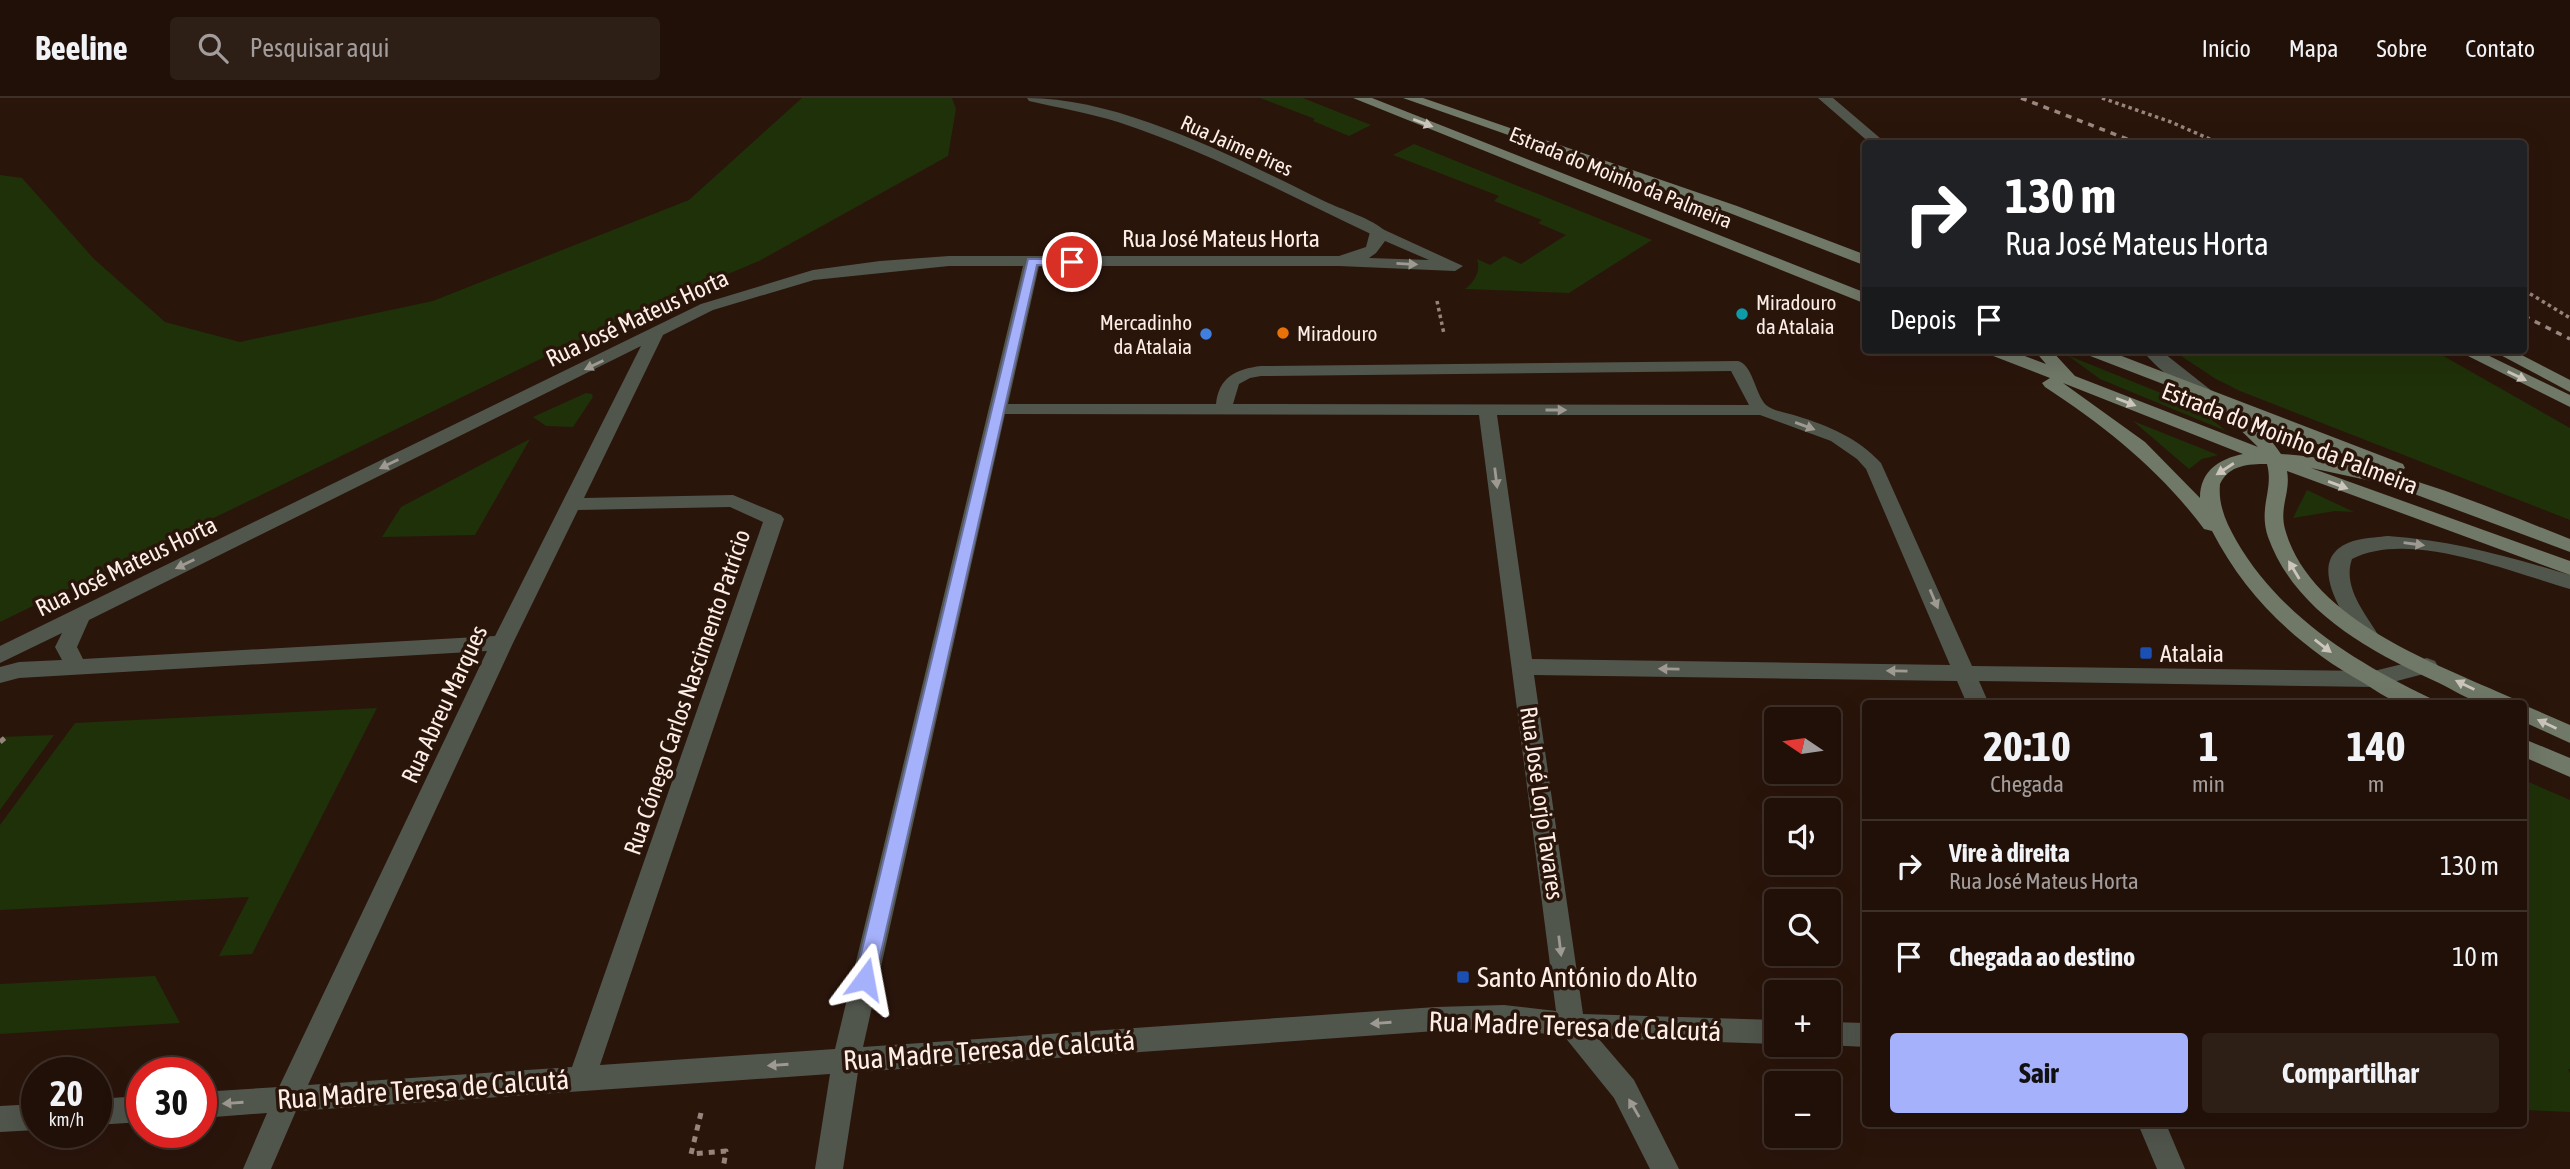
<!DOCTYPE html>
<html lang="pt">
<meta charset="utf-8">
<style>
body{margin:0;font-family:"Asap Condensed",sans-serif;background:#2d1e16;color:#f1f3f6;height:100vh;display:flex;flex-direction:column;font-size:26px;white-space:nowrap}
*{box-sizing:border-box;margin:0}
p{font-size:23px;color:#a29d9c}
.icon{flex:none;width:38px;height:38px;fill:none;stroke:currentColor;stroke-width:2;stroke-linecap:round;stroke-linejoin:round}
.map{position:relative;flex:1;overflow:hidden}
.panel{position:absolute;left:1862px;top:602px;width:665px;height:427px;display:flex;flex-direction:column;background:#201008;border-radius:7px;box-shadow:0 7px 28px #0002,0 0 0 2px #3d3029}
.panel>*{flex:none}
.top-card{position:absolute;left:1862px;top:42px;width:665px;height:214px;border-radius:7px;box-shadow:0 7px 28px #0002,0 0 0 2px #3d3029;background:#202124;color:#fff;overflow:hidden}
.needle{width:46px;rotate:283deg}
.controls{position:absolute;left:1764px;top:609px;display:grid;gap:14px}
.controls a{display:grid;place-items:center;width:77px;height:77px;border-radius:7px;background:#201008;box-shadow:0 7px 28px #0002,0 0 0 2px #3d3029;font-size:35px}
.speed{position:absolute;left:21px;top:959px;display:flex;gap:14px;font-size:35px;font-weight:700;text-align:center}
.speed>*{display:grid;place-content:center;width:91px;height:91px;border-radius:50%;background:#201008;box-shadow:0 7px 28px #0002,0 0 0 2px #3d3029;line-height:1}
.speed small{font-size:18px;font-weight:400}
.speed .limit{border:10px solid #d22;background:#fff;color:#111}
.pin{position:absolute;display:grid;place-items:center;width:60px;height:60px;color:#fff;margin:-30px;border:4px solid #fff;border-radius:50%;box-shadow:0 2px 7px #0007}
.me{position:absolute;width:77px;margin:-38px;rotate:13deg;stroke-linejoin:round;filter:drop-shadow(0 0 5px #0008)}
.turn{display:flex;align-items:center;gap:24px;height:147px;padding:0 28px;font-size:32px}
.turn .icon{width:91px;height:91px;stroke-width:2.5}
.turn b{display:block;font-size:49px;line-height:60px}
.then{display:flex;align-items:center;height:66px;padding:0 28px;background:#0003;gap:14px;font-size:26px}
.eta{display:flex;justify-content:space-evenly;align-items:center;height:119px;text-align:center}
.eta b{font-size:42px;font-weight:700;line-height:49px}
.primary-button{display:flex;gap:14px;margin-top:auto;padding:14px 28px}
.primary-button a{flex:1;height:80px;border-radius:7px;background:#a6b1fc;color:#111;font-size:28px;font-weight:700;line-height:80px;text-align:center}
.primary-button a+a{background:#2d1e16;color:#f1f3f6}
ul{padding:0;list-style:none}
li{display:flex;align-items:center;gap:21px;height:91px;padding:0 28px;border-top:2px solid #3d3029}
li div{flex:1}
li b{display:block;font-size:26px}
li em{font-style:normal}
header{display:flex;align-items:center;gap:42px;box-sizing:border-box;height:98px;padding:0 35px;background:#201008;border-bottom:2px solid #3d3029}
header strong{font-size:33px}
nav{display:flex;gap:38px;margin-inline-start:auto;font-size:24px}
.search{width:490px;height:63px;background:#2d1e16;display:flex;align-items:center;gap:18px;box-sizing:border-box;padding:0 24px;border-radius:7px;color:#a29d9c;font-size:26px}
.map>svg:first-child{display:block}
.green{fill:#1f3109}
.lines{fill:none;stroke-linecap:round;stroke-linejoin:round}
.path-far1{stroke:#97857c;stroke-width:3.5;stroke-dasharray:3.5 3.5;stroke-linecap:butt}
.path{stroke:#97857c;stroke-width:5;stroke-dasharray:6 6;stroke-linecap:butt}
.lane{fill:#51564d;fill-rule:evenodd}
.street{fill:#51564d;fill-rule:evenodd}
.secondary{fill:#707868;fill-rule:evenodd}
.rail{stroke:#9a8880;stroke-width:3.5;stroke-dasharray:6 6;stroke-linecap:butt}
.oneway{fill:#ccc5bb}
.oneway2{fill:#9e9a92}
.route{fill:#a6b1fc;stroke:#6c73a4;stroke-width:2}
.culture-dot{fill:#0f9aa8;stroke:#2a150b;stroke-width:2.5}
.food-dot{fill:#e8710a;stroke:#2a150b;stroke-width:2.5}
.shop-dot{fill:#3f7fe0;stroke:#2a150b;stroke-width:2.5}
.transit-dot{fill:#1a4fb4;stroke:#2a150b;stroke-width:2.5}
.labels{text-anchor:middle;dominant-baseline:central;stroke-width:7;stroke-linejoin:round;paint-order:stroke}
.far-street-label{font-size:21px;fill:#fdeee7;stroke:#2a150b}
.far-poi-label{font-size:21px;fill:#fdeee7;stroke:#2a150b;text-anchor:start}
.street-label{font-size:24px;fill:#fdeee7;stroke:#2a150b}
.poi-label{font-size:24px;fill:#fdeee7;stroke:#2a150b;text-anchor:start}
.near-poi-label{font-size:28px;fill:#fdeee7;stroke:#2a150b;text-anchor:start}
.near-street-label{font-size:28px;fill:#fdeee7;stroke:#2a150b}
</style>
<header>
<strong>Beeline</strong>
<div class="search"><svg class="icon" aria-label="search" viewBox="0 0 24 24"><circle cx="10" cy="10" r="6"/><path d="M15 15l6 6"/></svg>Pesquisar aqui</div>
<nav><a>Início</a><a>Mapa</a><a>Sobre</a><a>Contato</a></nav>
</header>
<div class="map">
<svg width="2570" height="1071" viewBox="0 0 2570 1071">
<rect width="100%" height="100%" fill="#2a150b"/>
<!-- green -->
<path class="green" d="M 802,0 L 952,0 L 956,11 L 948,58 L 759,163 L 635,215 L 0,524 L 0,77 L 22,80 L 94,161 L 165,224 L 240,244 L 433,203 L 689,102 Z
M 1260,0 L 1303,0 L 1371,27 L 1349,38 L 1313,23 L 1315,21 Z
M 1414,46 L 1652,142 L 1569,195 L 1465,191 C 1475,183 1481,173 1477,161 L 1490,167 L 1504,158 L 1521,166 L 1566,137 L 1538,125 L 1542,122 L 1494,103 L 1499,98 L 1393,57 Z
M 2172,252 L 2433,252 L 2570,330 L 2570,422 L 2240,293 L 2216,281 Z
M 2067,257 L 2198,310 L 2226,333 L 2100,281 Z
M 586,295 L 592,296 L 593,299 L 573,329 L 546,328 L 533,319 Z
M 2133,323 L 2218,357 L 2202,361 L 2189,371 Z
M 530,341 L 475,437 L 382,439 L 401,409 Z
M 2307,392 L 2354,414 L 2335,413 L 2293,420 Z
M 377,610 L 252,856 L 219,858 L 249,799 L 0,812 L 0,727 L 75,625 Z
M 54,637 L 0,712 L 0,639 Z
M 2524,682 L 2570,702 L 2570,971 L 2568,971 L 2570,975 L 2570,1014 L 2524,1012 Z
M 155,878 L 180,925 L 0,936 L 0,886 Z"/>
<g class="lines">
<!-- path-far1 -->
<path class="path-far1" d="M 2102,0 L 2171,24 L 2221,46
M 2524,192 L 2570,220
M 1437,203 L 1444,236"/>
<!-- path -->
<path class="path" d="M 0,644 L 7,638
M 701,1015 L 691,1056 L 726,1053 L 723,1071"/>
<!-- lane -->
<path class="lane" d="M 1027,0 C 1123,0 1238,61 1324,103 C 1340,111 1374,121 1386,134 L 1378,139 L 1373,137 C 1289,97 1206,53 1118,24 C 1089,15 1059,10 1029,3 Z"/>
<!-- street -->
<path class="street" d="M 1818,0 L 1833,0 L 1887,46 L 1871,46 Z
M 1378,129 L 1463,168 L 1455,173 L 1339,168 L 1039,168 L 1008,306 L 1216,306 C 1219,279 1236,271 1261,268 L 1738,263 C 1753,267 1755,296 1766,307 C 1773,313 1788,315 1797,318 C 1829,328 1858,340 1881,365 L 1972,568 L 2374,573 L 2427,560 L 2435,563 L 2438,568 L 2435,573 L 2374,589 L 1979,583 L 1989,606 L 1967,606 L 1957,583 L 1534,577 L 1583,916 L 1776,922 L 1776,946 L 1598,940 L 1634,982 L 1679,1071 L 1650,1071 L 1614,1000 L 1564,938 L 1504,931 L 1436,933 L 858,974 L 843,1071 L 815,1071 L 830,976 L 296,1013 L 271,1071 L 243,1071 L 267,1015 L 201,1020 L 201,994 L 279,989 L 487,553 L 19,580 L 0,585 L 0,569 L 19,564 L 62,562 L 55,549 L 62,535 L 0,565 L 0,548 L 701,206 L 813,172 L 880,163 L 949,158 L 1339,158 L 1366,149 L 1370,134 ZM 1385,143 L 1429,162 L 1369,160 L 1376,155 ZM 949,168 L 1023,168 L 835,951 L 600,967 L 784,421 L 781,417 L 733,397 L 584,400 L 663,237 L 713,212 L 814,182 ZM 641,248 L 495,538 L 83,561 L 77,549 L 89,522 ZM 1731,273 L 1749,307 L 1233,306 L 1239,286 L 1250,280 L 1261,278 ZM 1005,316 L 1479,317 L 1556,913 L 1504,907 L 1436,909 L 863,949 ZM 1497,317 L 1760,317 L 1831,343 L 1857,361 L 1866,371 L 1950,567 L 1532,561 ZM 730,409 L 763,424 L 572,969 L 308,987 L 513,545 L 578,412 Z
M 2142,252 L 2160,252 L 2217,297 L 2214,301 C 2196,305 2153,267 2142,252 Z
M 2388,438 C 2451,442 2510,459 2570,477 L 2570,491 C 2511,474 2409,431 2352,461 C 2342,490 2366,516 2380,540 L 2376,545 L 2369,547 L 2362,545 C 2348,525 2314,477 2335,454 C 2347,440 2371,440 2388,438 Z
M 1829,924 L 1866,925 L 1866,949 L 1826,947 L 1829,947 Z
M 142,998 L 142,1024 L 96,1027 L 96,1001 Z
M 37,1006 L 37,1032 L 0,1034 L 0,1008 Z
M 2138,1026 L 2166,1026 L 2185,1071 L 2157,1071 Z"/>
<!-- secondary -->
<path class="secondary" d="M 1353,0 L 1372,0 L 1866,195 L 1866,206 Z
M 1403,0 L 1423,0 L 1737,108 L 1866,157 L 1866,168 L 1727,114 Z
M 1986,252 L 2009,252 L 2046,266 L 2034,252 L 2051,252 L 2075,278 L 2258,349 L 2224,316 L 2221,312 L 2223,309 L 2085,256 L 2083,252 L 2106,252 L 2403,366 L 2405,370 L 2396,376 L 2389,374 L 2251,320 L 2268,338 L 2281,356 C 2382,363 2476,404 2570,441 L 2570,454 L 2390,387 L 2311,370 L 2570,463 L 2570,477 L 2287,373 C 2291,394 2279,409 2285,431 C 2310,522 2435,565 2512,600 L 2515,606 C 2505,606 2492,608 2483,605 C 2468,602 2452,591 2439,585 C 2371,554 2295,514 2268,439 C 2258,409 2274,392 2267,366 C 2248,366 2229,367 2220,386 C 2218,407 2226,424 2236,442 C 2279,517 2354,564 2430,600 L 2433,606 C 2423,606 2410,608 2400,605 C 2387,601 2374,591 2362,584 C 2298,548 2246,499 2212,433 L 2204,431 C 2160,372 2106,329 2045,289 L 2042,285 L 2050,280 L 1988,256 ZM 2063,285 L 2243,356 C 2219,361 2200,373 2200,400 L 2145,344 Z
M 2456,252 L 2477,252 L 2570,297 L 2570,309 Z
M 2491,252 L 2512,252 L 2570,282 L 2570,294 Z
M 2524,607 L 2570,627 L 2570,645 L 2524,624 Z
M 2524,641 L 2570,660 L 2570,679 L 2524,659 Z"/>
<!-- rail -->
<path class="rail" d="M 2021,0 L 2140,46
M 2524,218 L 2570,241"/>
</g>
<!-- one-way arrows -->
<defs><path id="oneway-solid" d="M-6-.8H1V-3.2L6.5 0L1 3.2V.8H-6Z" transform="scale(1.75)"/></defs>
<g class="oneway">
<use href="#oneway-solid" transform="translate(1423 25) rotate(21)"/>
<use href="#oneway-solid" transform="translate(2517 278) rotate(26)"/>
<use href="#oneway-solid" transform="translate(2126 304) rotate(21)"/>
<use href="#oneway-solid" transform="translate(2225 371) rotate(147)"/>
<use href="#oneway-solid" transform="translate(2338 387) rotate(20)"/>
<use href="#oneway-solid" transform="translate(2294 472) rotate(-121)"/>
<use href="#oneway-solid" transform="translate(2323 548) rotate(38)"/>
<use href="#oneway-solid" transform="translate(2465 587) rotate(-154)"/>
<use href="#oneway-solid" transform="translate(2547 626) rotate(-155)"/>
</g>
<g class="oneway2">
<use href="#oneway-solid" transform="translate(1407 166) rotate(3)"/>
<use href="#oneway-solid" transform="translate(594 267) rotate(154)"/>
<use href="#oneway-solid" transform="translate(1556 312)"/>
<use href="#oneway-solid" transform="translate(1805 328) rotate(20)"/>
<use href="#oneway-solid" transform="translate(389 366) rotate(154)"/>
<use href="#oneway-solid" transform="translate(1496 380) rotate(83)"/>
<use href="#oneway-solid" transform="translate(2414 446) rotate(8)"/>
<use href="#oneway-solid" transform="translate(185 466) rotate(154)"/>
<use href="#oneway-solid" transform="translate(1934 501) rotate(67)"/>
<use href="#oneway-solid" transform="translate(1669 571) rotate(-179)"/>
<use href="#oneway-solid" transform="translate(1897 573) rotate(-179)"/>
<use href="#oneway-solid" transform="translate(1560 848) rotate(83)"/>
<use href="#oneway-solid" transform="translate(1381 925) rotate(176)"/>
<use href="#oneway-solid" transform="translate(778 967) rotate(176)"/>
<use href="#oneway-solid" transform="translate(233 1005) rotate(176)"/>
<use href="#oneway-solid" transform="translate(1634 1010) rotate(-120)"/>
</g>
<!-- route -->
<path class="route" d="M 1028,161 L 1072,161 L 1078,164 L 1072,168 L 1037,167 L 875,881 L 872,887 L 865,889 L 858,887 L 855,881 Z"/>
<!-- markers -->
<circle class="culture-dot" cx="1742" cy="216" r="7"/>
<circle class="food-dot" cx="1283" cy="235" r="7"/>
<circle class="shop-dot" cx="1206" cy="236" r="7"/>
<g class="transit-dot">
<rect x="2139" y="548" width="14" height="14" rx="3.5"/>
<rect x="1456" y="872" width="14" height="14" rx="3.5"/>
</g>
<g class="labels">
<!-- far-street labels -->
<g class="far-street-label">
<text transform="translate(1237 47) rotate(24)">Rua Jaime Pires</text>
<text transform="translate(1621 79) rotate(22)">Estrada do Moinho da Palmeira</text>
</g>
<!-- far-poi labels -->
<g class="far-poi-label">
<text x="1756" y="204">Miradouro<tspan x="1756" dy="24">da Atalaia</tspan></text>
<text x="1192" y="224" text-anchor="end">Mercadinho<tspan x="1192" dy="24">da Atalaia</tspan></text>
<text x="1297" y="235">Miradouro</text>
</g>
<!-- street labels -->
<g class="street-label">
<text x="1221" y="140">Rua José Mateus Horta</text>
<text transform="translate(637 220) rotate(-25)">Rua José Mateus Horta</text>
<text transform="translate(2290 340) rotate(21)">Estrada do Moinho da Palmeira</text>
<text transform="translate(126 468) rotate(-26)">Rua José Mateus Horta</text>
<text transform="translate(687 594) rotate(-71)">Rua Cónego Carlos Nascimento Patrício</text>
<text transform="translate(444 606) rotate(-65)">Rua Abreu Marques</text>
<text transform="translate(1542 705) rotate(82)">Rua José Lorjo Tavares</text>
</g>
<!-- poi labels -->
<g class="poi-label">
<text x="2160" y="555">Atalaia</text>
</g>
<!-- near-poi labels -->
<g class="near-poi-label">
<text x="1477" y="879">Santo António do Alto</text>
</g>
<!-- near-street labels -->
<g class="near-street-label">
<text transform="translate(1575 928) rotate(2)">Rua Madre Teresa de Calcutá</text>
<text transform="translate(989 952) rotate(-4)">Rua Madre Teresa de Calcutá</text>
<text transform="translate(423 991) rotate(-4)">Rua Madre Teresa de Calcutá</text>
</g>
</g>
</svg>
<div class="controls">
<a><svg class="needle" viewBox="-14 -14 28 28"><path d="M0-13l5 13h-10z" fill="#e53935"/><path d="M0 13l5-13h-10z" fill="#a29d9c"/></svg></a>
<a><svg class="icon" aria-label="sound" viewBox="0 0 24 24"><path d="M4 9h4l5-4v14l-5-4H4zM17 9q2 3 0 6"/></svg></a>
<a><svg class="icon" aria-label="search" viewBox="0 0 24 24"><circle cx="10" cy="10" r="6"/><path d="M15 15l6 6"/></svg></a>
<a>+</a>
<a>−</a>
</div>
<div class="speed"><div>20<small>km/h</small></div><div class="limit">30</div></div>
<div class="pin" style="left:1072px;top:164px;background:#d93025"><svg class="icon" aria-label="arrive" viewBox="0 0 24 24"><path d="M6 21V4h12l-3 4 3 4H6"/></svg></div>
<svg class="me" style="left:865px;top:881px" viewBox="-20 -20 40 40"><path d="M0-17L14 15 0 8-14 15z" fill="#a6b1fc" stroke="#fff" stroke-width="4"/></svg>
<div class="top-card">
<div class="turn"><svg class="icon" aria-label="right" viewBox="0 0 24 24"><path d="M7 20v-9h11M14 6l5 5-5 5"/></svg><div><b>130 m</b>Rua José Mateus Horta</div></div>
<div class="then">Depois<svg class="icon" aria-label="arrive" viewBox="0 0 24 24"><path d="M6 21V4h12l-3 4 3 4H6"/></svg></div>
</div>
<section class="panel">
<div class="eta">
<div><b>20:10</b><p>Chegada</p></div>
<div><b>1</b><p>min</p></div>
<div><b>140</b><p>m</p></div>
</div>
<ul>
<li><svg class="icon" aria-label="right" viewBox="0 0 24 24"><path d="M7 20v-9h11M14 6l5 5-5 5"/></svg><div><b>Vire à direita</b><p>Rua José Mateus Horta</p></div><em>130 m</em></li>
<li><svg class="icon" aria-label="arrive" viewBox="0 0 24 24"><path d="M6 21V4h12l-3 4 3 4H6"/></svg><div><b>Chegada ao destino</b></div><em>10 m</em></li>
</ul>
<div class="primary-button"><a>Sair</a><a>Compartilhar</a></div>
</section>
</div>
